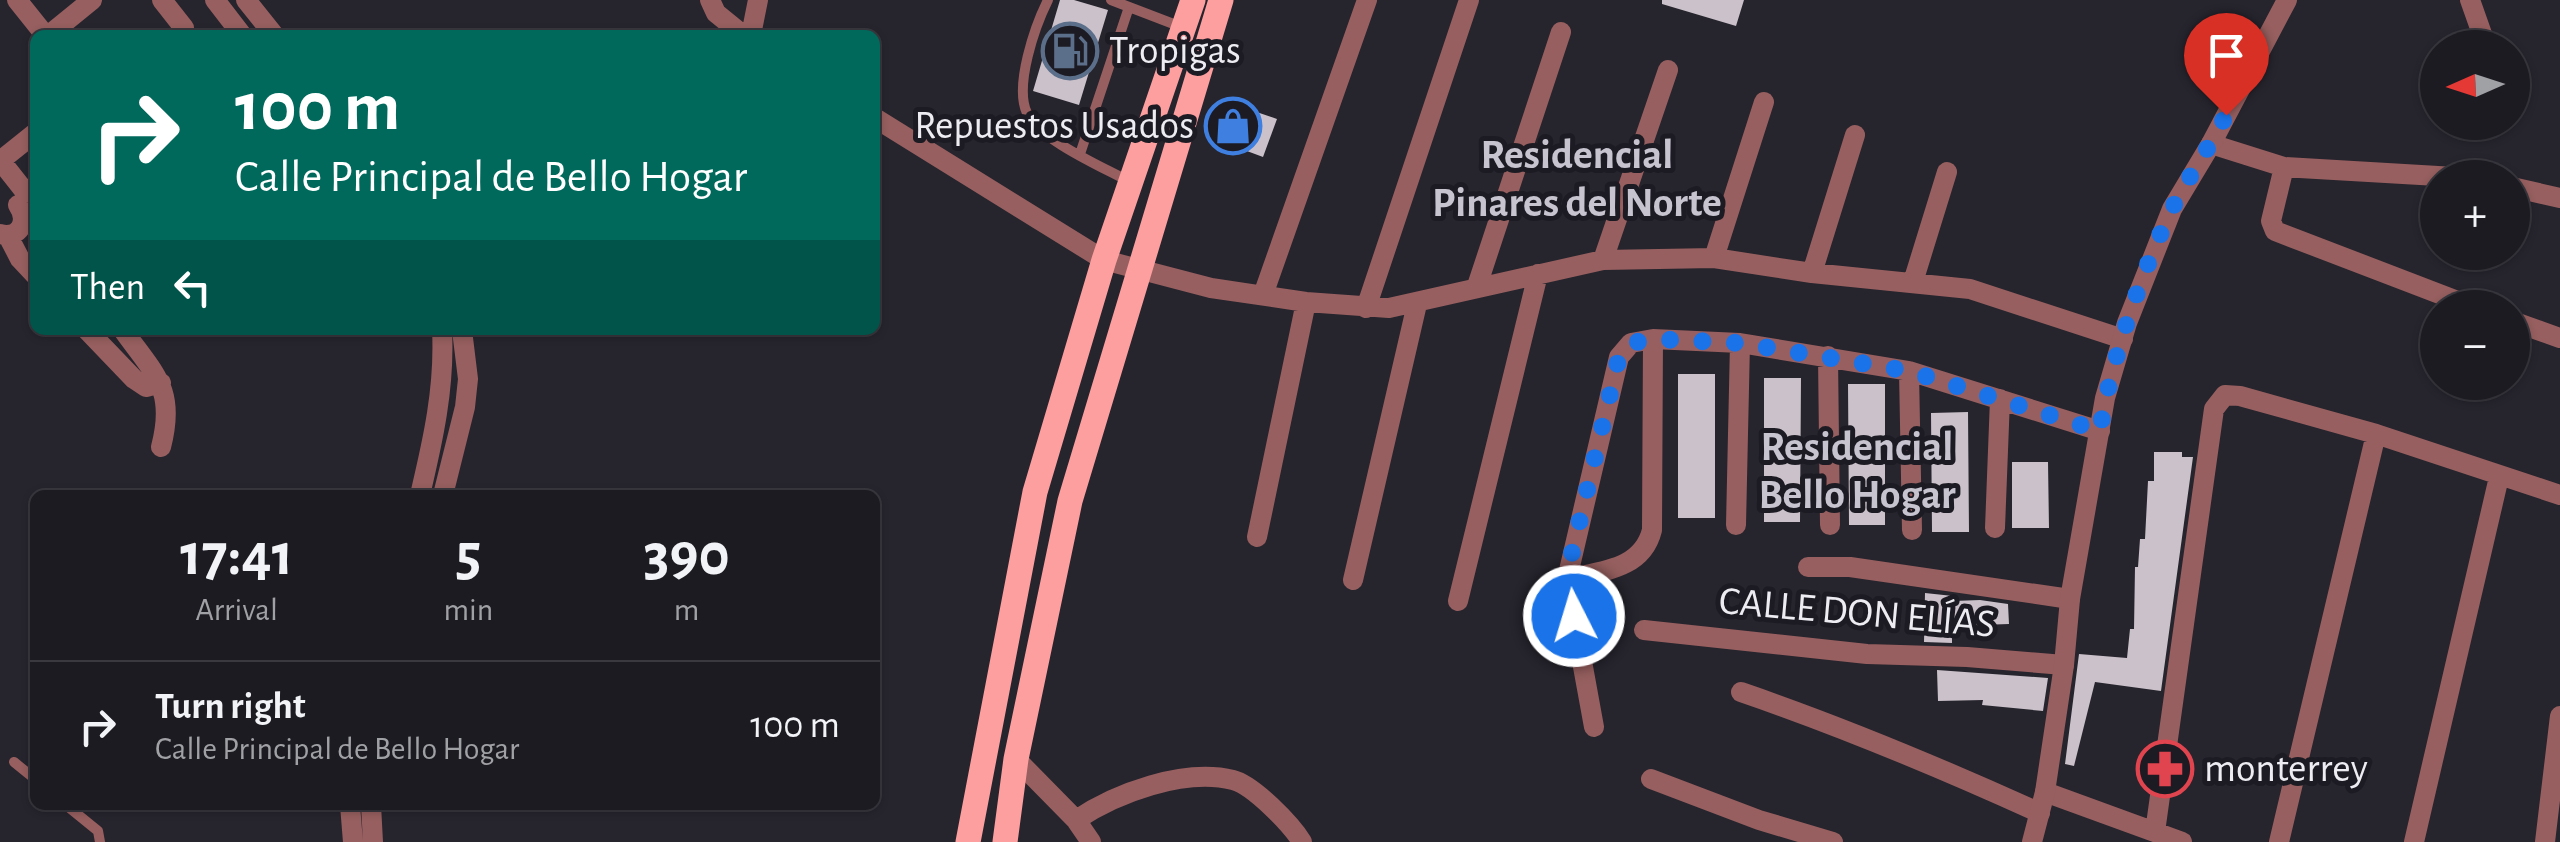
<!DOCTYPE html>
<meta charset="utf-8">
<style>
body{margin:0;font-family:"Alegreya Sans",sans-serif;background:#29282f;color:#f1f3f6;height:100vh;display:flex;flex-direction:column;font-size:38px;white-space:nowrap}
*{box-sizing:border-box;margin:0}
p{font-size:32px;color:#a0a1a5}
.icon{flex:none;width:55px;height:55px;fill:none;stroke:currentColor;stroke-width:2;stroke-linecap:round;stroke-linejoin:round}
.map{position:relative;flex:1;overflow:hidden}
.details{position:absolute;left:30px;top:490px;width:850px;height:320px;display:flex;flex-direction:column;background:#1c1b22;border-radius:15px;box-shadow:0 2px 8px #0004,0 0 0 2px #3a3940}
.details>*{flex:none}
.top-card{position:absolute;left:30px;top:30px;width:850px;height:305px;border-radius:15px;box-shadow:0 2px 8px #0004,0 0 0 2px #3a3940;background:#00695c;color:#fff;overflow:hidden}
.needle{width:65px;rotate:267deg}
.buttons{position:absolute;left:2420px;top:30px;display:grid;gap:20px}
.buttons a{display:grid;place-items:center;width:110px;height:110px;border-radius:50%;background:#1c1b22;box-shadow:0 2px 8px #0004,0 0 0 2px #3a3940;font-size:50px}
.pin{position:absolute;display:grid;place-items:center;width:85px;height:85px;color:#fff;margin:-102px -42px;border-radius:50% 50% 50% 0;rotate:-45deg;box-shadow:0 0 10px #0007}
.pin .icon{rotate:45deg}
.me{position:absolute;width:110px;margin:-55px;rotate:355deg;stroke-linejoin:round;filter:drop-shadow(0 0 8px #0008)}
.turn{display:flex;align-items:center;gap:35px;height:210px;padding:0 40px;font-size:45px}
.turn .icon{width:130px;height:130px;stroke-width:2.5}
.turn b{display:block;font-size:70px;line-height:85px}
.then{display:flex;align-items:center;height:95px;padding:0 40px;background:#0003;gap:20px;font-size:38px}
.eta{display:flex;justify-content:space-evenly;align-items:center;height:170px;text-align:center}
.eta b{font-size:60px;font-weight:700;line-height:70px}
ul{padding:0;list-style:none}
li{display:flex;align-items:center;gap:30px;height:130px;padding:0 40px;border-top:2px solid #3a3940}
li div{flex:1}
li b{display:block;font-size:38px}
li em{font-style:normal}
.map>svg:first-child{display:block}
.building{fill:#cac1ca}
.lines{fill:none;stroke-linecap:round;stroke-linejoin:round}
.service{stroke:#975f5f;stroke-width:10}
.minor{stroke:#975f5f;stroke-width:20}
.tertiary{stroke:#975f5f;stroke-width:20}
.primary{stroke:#fd9e9f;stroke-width:25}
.route{stroke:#1a73e8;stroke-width:18;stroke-dasharray:0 32.4}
.labels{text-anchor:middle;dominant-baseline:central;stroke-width:10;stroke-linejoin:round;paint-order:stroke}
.poi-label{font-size:40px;fill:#edecf2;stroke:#1c1b23;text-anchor:start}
.street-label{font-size:40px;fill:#edecf2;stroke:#1c1b23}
.neighbourhood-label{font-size:42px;font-weight:bold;fill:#c7c4d0;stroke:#1c1b23}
</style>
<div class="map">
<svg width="2560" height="842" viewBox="0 0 2560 842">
<rect width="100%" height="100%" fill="#26242d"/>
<!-- building -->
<path class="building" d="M 1060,0 L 1074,0 L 1108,10 L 1079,105 L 1033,91 Z
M 1662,0 L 1744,0 L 1736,26 L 1662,4 Z
M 1233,104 L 1277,119 L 1263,157 L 1220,141 Z
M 1678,374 L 1715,374 L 1715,518 L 1678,518 Z
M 1764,378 L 1801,378 L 1800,522 L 1764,522 Z
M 1848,384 L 1885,384 L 1885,525 L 1849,525 Z
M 1968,412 L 1969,532 L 1932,532 L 1931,413 Z
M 2154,452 L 2182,452 L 2182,457 L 2193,457 L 2161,691 L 2095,682 L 2074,766 L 2065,764 L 2079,654 L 2127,658 L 2130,629 L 2134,629 L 2135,567 L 2138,567 L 2140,539 L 2145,539 L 2148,481 L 2154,481 Z
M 2012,462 L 2048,462 L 2049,528 L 2012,528 Z
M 1925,593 L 1953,596 L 1953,601 L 1980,600 L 2008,604 L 2009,624 L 1952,626 L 1952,643 L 1924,642 Z
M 1937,670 L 2048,678 L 2043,711 L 1982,705 L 1983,700 L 1938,701 Z"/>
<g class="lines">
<!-- service -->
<path class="service" d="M 1048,0 C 1035,26 1014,86 1027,113 C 1041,141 1103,167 1130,182
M 1111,0 L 1184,28
M 1080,154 L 1129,7
M 14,762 L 35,779
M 66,805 L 98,831 L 100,842"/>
<!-- minor -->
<path class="minor" d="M 17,0 L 45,35
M 162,0 L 184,28
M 215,0 L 242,35
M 246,0 L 274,35
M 710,0 L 716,13 L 743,35
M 2470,0 L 2487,48
M 49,35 L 92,0
M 751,35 L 758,0
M 875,118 L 1104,260 L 1211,288 L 1306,302 L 1389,308 L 1603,260 L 1714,258 L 1812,273 L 1970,289 L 2123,339
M 2211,144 L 2284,167 L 2472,178
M 0,160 L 26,193 L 35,186
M 0,161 L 35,133
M 2284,167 L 2271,221 L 2275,231 L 2476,308
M 2512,187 L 2560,198
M 0,234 C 20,239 29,221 18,205
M 8,236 L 20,259 L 35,275
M 1714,258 L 1764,102
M 1603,260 L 1668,70
M 1812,273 L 1855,135
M 1913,282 L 1947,172
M 1477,286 L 1561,32
M 1263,295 L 1367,0
M 1366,308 L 1469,0
M 2512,321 L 2560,338
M 87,330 L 134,379 L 146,387 L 161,383
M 123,330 C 155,375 176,389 161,447
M 1828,356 L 1830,525
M 1909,371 L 1912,530
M 420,495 C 433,440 445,387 442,330
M 443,495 L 465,407 L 468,379 L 462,330
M 1736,525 L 1740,343
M 1995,528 L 2000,399
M 1257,537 L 1306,302
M 1808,567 L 1850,567 L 2070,599
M 1567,579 C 1601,571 1642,570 1652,530 L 1653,339
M 1353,580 L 1417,304
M 1458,601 L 1538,274
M 1644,630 L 1867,654 L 1967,657 L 2064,665
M 1741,692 C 1843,727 1941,768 2040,813
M 1594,727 L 1567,579 L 1619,357 L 1631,343 L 1653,339 L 1740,343 L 1909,371 L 2100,431
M 1016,759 L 1076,820 L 1091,842
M 1651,779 L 1759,820 L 1833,842
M 2045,792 L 2182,842
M 350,805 L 353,842
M 371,805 L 373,842
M 1076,820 C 1116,793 1184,768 1233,780 C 1253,785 1291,824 1302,842
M 2155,832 L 2214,409 L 2225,395 L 2240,396 L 2376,434 L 2560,495
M 2279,842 L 2376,434
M 2414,842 L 2499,477
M 2545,842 L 2560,716"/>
<!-- tertiary -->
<path class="tertiary" d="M 2032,842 L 2045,792 L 2064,665 L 2070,599 L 2105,398 L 2127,323 L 2172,209 L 2211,144 L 2287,0"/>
<!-- primary -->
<path class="primary" d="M 968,842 L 1035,492 L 1104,260 L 1193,0
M 1005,842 L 1016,759 L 1070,501 L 1221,0"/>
</g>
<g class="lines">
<!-- route -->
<path class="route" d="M 1574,616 L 1566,578 L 1619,357 L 1631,343 L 1654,339 L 1740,343 L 1909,371 L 2100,431 C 2110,363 2142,271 2172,209 C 2188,177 2210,147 2226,115"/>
</g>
<!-- icons -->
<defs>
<g id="fuel-ring" transform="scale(2.875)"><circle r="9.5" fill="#1c1b23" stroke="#5c6f8a" stroke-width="1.5"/><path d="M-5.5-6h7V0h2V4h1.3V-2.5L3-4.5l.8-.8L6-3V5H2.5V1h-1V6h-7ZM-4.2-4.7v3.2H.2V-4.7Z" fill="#5c6f8a"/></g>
<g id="shop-ring" transform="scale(2.875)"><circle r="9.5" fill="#1c1b23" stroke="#3f7fe0" stroke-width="1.5"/><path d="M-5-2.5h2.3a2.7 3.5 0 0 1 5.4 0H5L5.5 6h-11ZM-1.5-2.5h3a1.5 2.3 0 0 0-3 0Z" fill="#3f7fe0"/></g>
<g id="pharmacy-ring" transform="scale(2.875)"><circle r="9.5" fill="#1c1b23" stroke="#e0444e" stroke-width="1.5"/><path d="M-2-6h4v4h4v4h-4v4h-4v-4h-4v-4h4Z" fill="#e0444e"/></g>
</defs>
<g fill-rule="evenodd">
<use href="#fuel-ring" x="1070" y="51"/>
<use href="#shop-ring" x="1233" y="126"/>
<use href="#pharmacy-ring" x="2165" y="769"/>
</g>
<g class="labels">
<!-- poi labels -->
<g class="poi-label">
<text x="1109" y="51">Tropigas</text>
<text x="1194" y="126" text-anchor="end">Repuestos Usados</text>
<text x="2204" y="769">monterrey</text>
</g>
<!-- street labels -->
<g class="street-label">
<text transform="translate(1857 613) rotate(5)">CALLE DON ELÍAS</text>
</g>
<!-- neighbourhood labels -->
<g class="neighbourhood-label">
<text x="1577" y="155">Residencial<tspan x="1577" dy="48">Pinares del Norte</tspan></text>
<text x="1857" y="447">Residencial<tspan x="1857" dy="48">Bello Hogar</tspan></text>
</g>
</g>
</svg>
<div class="buttons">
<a><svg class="needle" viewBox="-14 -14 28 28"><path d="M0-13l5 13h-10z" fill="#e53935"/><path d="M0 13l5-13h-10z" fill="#a0a1a5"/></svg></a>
<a>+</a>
<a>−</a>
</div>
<div class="pin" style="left:2226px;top:115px;background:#d93025"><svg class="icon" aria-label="arrive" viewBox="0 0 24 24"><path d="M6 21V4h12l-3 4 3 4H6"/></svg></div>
<svg class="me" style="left:1574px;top:616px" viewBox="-20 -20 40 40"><circle r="17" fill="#1a73e8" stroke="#fff" stroke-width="3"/><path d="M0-11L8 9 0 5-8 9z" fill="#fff"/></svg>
<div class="top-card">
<div class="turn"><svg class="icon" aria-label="right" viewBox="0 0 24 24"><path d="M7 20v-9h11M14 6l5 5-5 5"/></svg><div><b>100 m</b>Calle Principal de Bello Hogar</div></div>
<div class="then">Then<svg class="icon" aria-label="left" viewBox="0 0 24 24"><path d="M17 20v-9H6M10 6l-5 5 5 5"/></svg></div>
</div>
<section class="details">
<div class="eta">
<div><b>17:41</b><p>Arrival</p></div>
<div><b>5</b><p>min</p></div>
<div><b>390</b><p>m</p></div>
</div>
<ul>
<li><svg class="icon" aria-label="right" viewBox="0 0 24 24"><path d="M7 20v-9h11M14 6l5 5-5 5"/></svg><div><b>Turn right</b><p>Calle Principal de Bello Hogar</p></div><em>100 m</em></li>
</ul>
</section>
</div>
